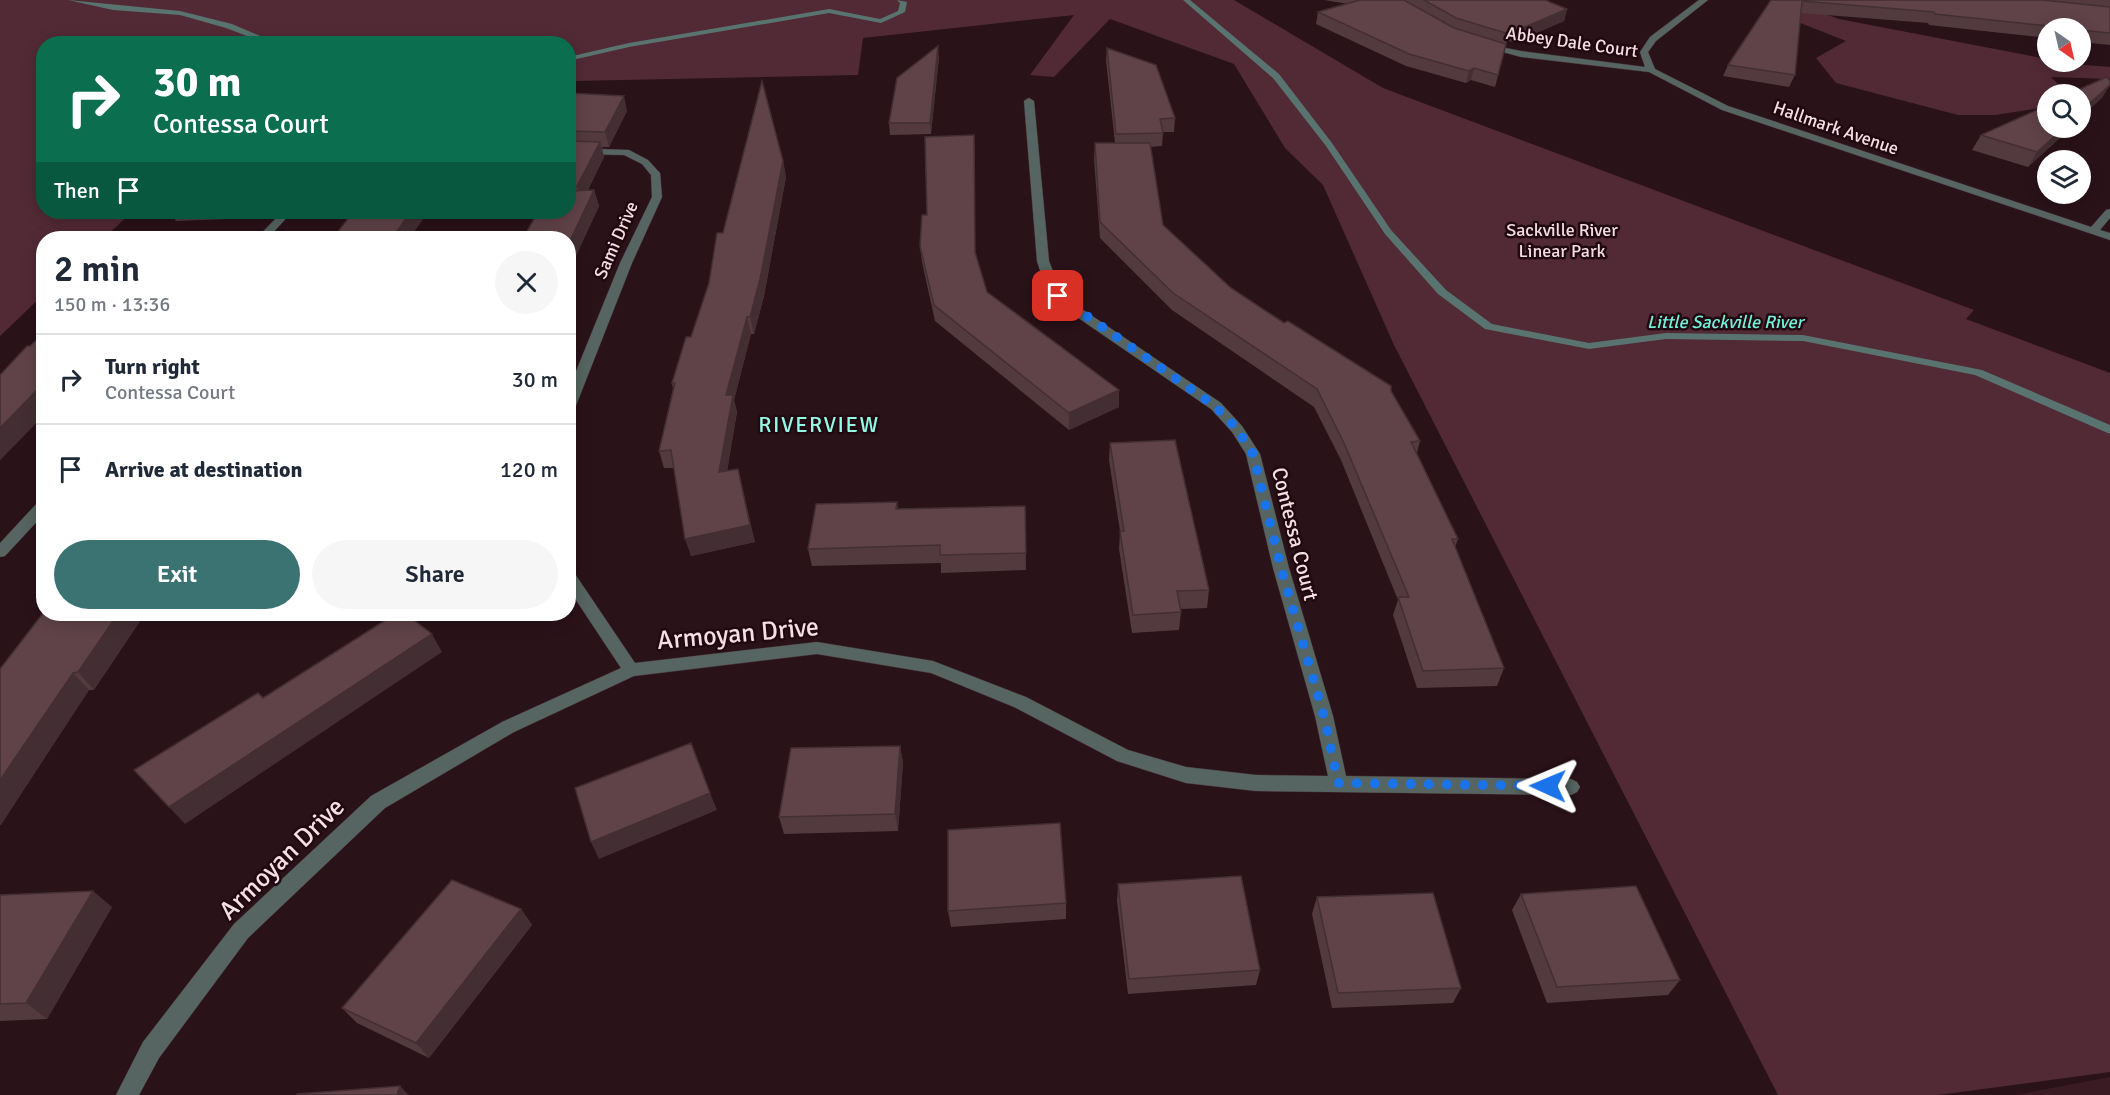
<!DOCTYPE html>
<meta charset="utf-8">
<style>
body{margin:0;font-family:Signika,sans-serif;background:#f6f6f7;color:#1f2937;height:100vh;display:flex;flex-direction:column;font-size:22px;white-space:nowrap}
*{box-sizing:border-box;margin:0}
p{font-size:20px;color:#747a83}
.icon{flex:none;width:33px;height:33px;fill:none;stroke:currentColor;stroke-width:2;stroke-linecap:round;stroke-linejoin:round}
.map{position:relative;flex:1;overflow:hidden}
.panel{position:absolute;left:36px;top:231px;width:540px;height:390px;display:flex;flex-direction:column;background:#fff;border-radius:24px;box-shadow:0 3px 15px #0003}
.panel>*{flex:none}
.top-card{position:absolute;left:36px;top:36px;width:540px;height:183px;border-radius:24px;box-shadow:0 3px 15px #0003;background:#0b6e4f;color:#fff;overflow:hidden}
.needle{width:39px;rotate:146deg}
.fabs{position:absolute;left:2037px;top:18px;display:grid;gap:12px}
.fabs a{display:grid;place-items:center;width:54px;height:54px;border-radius:50%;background:#fff;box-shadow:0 3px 15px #0003;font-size:30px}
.pin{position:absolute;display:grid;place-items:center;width:51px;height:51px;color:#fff;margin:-26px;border-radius:12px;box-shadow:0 3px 9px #0006}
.me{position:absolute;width:66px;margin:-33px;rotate:271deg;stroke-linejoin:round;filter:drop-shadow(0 0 4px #0008)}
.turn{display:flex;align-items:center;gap:21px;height:126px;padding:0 18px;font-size:27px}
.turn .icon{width:78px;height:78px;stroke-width:2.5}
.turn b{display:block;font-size:42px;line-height:51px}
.then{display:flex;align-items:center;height:57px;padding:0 18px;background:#0003;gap:12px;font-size:22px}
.round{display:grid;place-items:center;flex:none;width:63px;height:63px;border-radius:32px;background:#f6f6f7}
.head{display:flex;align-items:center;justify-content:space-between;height:102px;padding:0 18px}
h1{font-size:36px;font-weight:600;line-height:45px}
.cta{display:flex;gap:12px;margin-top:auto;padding:12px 18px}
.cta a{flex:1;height:69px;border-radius:36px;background:#3b7372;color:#fff;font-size:24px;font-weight:600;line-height:69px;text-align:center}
.cta a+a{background:#f6f6f7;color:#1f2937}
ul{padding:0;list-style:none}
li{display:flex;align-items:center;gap:18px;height:90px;padding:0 18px;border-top:2px solid #e0e1e3}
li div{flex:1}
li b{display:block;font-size:22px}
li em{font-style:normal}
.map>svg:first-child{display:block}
.built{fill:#3a1b24}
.green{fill:#522a35}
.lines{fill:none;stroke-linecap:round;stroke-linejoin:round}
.stream{fill:#597470;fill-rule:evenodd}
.minor-casing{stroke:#462f35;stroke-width:1}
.minor{fill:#566561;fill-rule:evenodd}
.wall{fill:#533a3f}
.shaded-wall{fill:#432f33}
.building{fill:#604349;stroke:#432f33;stroke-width:1.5}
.route{stroke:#1a73e8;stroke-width:10;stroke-dasharray:0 18}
.labels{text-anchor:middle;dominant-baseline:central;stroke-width:5;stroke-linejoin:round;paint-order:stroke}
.far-street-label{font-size:18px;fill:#f3e0e4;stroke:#200910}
.far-park-label{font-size:18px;fill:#f2dee2;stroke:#200910}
.far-water-label{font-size:18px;font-style:italic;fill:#73f0d9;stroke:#200910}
.street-label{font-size:21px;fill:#f3e0e4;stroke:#200910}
.neighbourhood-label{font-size:22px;letter-spacing:1.5px;fill:#94fae5;stroke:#200910}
.near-street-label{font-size:26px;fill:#f3e0e4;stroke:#200910}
</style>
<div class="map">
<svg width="2110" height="1095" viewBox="0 0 2110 1095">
<rect width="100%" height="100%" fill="#2a1219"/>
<!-- built -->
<path class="built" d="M 2110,1077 L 2110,1095 L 2015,1095 Z"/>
<!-- green -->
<path class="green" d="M 0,0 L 1234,0 L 1383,88 L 1974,310 L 1966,319 L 2110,373 L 2110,1072 L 1938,1095 L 1778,1095 L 1394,345 L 1323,185 L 1285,148 L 1234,64 L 1110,19 L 1054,77 L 1030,75 L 1074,15 L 863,38 L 858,75 L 575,81 L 569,88 L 568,44 L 44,44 L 44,212 L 132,212 L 104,238 L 44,238 L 43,295 L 0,336 Z
M 1785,0 L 1839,19 L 2047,59 L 2048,62 L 2110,67 L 2110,79 L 2051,77 L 2068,94 L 2048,94 L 2047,107 L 1995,115 L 1958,115 L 1836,83 L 1816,58 L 1846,41 L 1767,10 Z"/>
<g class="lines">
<!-- stream -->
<path class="stream" d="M 68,0 L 180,11 L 232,24 L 279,44 L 268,44 L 226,28 L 180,15 L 113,10 Z
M 897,0 L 907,2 L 905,12 L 881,23 L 829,13 L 629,47 L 568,61 L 568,57 L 629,43 L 829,9 L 880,19 L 898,11 L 900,3 Z
M 1183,0 L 1190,0 L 1279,74 L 1332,143 L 1391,230 L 1446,290 L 1492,324 L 1589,343 L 1666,333 L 1803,335 L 1982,370 L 2110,425 L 2110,434 L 1975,375 L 1803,341 L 1666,339 L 1589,349 L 1485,329 L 1438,294 L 1385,234 L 1326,146 L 1273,78 Z"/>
<!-- minor casing -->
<g class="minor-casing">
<path id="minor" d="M 1699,0 L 1708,0 L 1656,41 L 1648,52 L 1655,69 L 1728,106 L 2091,227 L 2106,210 L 2110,209 L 2110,218 L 2100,230 L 2110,233 L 2110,240 L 1722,110 L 1649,72 L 1521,57 L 1481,46 L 1485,44 L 1521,51 L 1645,67 L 1640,52 L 1650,37 Z
M 1029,98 L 1034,101 L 1049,261 L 1059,287 L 1079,307 L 1221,403 L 1242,426 L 1260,454 L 1289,568 L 1333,716 L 1346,776 L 1571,779 L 1577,782 L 1580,787 L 1577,792 L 1571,795 L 1256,791 L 1186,783 L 1117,761 L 1014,707 L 931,673 L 817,654 L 634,676 L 514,732 L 385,808 L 248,938 L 159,1058 L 139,1095 L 116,1095 L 143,1042 L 234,924 L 371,796 L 502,722 L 621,668 L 568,588 L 568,570 L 573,571 L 635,663 L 817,642 L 933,661 L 1026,697 L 1128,750 L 1186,767 L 1256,775 L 1328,776 L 1315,716 L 1273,568 L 1246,454 L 1232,432 L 1211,409 L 1071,313 C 1054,297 1043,283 1037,261 L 1024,101 Z
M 568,148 L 629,150 L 648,160 L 660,173 L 662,197 L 632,263 L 575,408 L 568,412 L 568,391 L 620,263 L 652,197 L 651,175 L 642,164 L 624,155 L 568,154 Z
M 282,212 L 292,212 L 268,238 L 257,238 Z
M 44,499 L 44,514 L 5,556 L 0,557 L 0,543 L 39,501 Z"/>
</g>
<!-- minor -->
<use href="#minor" class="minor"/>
</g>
<!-- wall -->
<path class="wall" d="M 1324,0 L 1545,0 L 1567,9 L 1564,21 L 1515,42 L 1507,41 L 1495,87 L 1471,80 L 1466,83 L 1406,66 L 1316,24 L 1318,12 L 1348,4 Z
M 1771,0 L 2110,0 L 2110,45 L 2080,42 L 2080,28 L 2048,28 L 2048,38 L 1929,25 L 1928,23 L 1801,13 L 1795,75 L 1789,87 L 1723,76 L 1728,65 Z
M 1107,48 L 1175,118 L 1174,132 L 1163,132 L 1162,146 L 1150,147 L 1163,225 L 1231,288 L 1391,391 L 1420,441 L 1417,453 L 1458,539 L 1455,547 L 1504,668 L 1497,686 L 1417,688 L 1393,615 L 1398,600 L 1341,460 L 1314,407 L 1172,310 L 1100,238 L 1094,159 L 1095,143 L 1115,143 L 1106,60 Z
M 939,57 L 931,134 L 890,135 L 889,123 Z
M 568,93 L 627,111 L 609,147 L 602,147 L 604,157 L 588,190 L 594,190 L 599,206 L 568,273 Z
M 2071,128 L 2028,167 L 1972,150 L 1981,135 Z
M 974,135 L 975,255 L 987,292 L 1119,390 L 1119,407 L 1069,430 L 935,321 L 922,262 L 920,246 Z
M 783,161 L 786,177 L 764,296 L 754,334 L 751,334 L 734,400 L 737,412 L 727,471 L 755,542 L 691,556 L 674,468 L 664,468 L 659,451 L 673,389 L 672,383 L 691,337 L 709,283 Z
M 170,212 L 234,212 L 228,219 L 176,221 Z
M 44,333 L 44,415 L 0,460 L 0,375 Z
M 1110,443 L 1209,590 L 1207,608 L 1181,609 L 1181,612 L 1179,630 L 1132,633 L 1119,549 L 1120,531 L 1109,460 Z
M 897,502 L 898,509 L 1025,506 L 1026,570 L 941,573 L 941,563 L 812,566 L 808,549 Z
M 44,612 L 94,690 L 89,690 L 0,825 L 0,669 Z
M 900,746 L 903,763 L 898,831 L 784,834 L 779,817 Z
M 1118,884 L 1260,970 L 1256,985 L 1128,994 L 1117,901 Z
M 1521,894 L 1680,980 L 1668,995 L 1547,1003 L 1512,910 Z
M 0,895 L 112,907 L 47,1019 L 0,1021 Z
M 1317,897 L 1461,988 L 1453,1003 L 1332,1008 L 1312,914 Z
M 1066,903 L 1066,919 L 951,927 L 948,911 Z
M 521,909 L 532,925 L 429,1058 L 357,1023 L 342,1008 Z"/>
<!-- shaded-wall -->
<path class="shaded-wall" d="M 1567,9 L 1564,21 L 1515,42 L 1518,30 Z
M 938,46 L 939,57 L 931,134 L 930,123 Z
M 1474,68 L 1471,80 L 1466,83 L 1469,71 Z
M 2110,85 L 2102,98 L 2080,118 L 2080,112 Z
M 624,96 L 627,111 L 609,147 L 605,132 Z
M 2064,128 L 2071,128 L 2028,167 L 2037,152 Z
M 974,135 L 975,151 L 975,269 L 975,252 Z
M 600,142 L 604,157 L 582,201 L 577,186 Z
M 783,161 L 786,177 L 764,296 L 754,334 L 750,317 Z
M 594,190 L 599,206 L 568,273 L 568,245 Z
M 224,212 L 234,212 L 228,219 Z
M 411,212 L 428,212 L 410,238 L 392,238 Z
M 747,317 L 751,334 L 734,400 L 737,412 L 724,490 L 719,472 L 726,395 Z
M 1119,390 L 1119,407 L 1069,430 L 1069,413 Z
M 36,391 L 44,400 L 44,415 L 0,460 L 0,428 Z
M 742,486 L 755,542 L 691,556 L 685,539 Z
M 118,614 L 145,614 L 94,690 L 78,672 Z
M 432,634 L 442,652 L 185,824 L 169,807 Z
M 73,673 L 89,690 L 1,825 L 0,825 L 0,780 Z
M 900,746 L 903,763 L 898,831 L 895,814 Z
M 710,793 L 717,810 L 599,859 L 591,842 Z
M 93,891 L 112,907 L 47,1019 L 26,1003 Z
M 521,909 L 532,925 L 429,1058 L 416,1043 Z
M 400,1086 L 409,1095 L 397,1095 Z"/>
<!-- building -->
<path class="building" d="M 1360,0 L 1404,0 L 1454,28 L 1506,44 L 1498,75 L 1474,68 L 1469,71 L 1409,54 L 1318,12 Z
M 1424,0 L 1545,0 L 1567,9 L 1518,30 L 1510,29 L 1509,34 L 1456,18 Z
M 1771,0 L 2042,0 L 2110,7 L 2110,33 L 2080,30 L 2080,28 L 2067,28 L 1935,14 L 1934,12 L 1802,1 L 1795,75 L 1728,65 Z
M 938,46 L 930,123 L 889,123 L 897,78 Z
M 1107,48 L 1156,65 L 1175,118 L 1160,119 L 1163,133 L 1116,134 Z
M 2107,77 L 2110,81 L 2110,85 L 2080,112 L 2080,94 L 2069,94 Z
M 762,81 L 783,161 L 760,279 L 750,317 L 747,317 L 726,395 L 733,395 L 719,472 L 738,469 L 750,525 L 685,539 L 671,450 L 659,451 L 675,383 L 672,383 L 686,337 L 691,337 L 709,283 L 717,233 L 723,233 Z
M 568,93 L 624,96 L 605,132 L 568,131 Z
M 2048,105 L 2048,128 L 2064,128 L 2037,152 L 1981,135 Z
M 974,135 L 975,252 L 987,292 L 1119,390 L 1069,413 L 934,305 L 920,246 L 922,215 L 927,215 L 925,137 Z
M 568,141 L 600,142 L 577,186 L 568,186 Z
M 1095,143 L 1150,143 L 1163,225 L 1231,288 L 1284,323 L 1288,321 L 1391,386 L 1391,391 L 1420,441 L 1411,442 L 1458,539 L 1452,539 L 1504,668 L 1423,671 L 1398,597 L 1409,597 L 1344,443 L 1317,389 L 1173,293 L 1100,222 Z
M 594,190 L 568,245 L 568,238 L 523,238 L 538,212 L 568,212 L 568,191 Z
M 353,212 L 411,212 L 392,238 L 333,238 Z
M 144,233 L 150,238 L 139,238 Z
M 44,333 L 44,391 L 36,391 L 0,428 L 0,375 L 27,346 L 30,346 Z
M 1175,440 L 1209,590 L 1177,591 L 1181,612 L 1133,615 L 1120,531 L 1124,531 L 1110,443 Z
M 897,502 L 896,509 L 1025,506 L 1026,553 L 940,555 L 940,545 L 808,549 L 816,504 Z
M 44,612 L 44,614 L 118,614 L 78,672 L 73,673 L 0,780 L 0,669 Z
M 395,614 L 406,614 L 432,634 L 169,807 L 134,770 L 258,693 L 263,698 Z
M 691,743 L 710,793 L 591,842 L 575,788 Z
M 900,746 L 895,814 L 779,817 L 791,748 Z
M 1060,823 L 1066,903 L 948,911 L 948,830 Z
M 1241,876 L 1260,970 L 1129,979 L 1118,884 Z
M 452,880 L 521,909 L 416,1043 L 342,1008 Z
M 1636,886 L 1680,980 L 1557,987 L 1521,894 Z
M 93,891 L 26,1003 L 0,1004 L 0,895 Z
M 1433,893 L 1461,988 L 1338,993 L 1317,897 Z
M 400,1086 L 397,1095 L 297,1095 L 297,1094 Z"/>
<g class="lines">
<!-- route -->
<path class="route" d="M 1058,296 L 1215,406 L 1237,429 L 1253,454 L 1281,568 L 1324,716 L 1338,783 L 1548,786"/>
</g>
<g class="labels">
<!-- far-street labels -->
<g class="far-street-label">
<text transform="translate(1572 42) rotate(8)">Abbey Dale Court</text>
<text transform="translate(1836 128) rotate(19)">Hallmark Avenue</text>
<text transform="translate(616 240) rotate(-66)">Sami Drive</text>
</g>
<!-- far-park labels -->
<g class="far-park-label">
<text x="1562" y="230">Sackville River<tspan x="1562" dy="21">Linear Park</tspan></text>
</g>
<!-- far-water labels -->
<g class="far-water-label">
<text x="1725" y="322">Little Sackville River</text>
</g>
<!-- street labels -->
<g class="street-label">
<text transform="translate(1295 534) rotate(76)">Contessa Court</text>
</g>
<!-- neighbourhood labels -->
<g class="neighbourhood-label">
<text x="819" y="424">RIVERVIEW</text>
</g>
<!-- near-street labels -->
<g class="near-street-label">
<text transform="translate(738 634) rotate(-5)">Armoyan Drive</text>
<text transform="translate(282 859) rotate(-44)">Armoyan Drive</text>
</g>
</g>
</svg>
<div class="fabs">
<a><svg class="needle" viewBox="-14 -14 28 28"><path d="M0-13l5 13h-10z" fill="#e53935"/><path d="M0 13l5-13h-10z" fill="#747a83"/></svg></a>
<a><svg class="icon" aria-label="search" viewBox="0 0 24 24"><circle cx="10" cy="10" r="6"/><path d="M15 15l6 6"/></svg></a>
<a><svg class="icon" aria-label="layers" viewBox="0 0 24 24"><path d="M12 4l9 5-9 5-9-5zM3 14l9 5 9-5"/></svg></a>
</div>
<div class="pin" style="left:1058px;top:296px;background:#d93025"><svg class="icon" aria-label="arrive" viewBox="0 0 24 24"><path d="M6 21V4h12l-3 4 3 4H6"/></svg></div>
<svg class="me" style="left:1548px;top:786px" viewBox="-20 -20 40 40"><path d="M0-17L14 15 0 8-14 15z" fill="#1a73e8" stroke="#fff" stroke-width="4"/></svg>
<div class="top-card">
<div class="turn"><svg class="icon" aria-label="right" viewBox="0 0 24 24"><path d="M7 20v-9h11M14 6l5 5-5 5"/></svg><div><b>30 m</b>Contessa Court</div></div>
<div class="then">Then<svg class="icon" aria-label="arrive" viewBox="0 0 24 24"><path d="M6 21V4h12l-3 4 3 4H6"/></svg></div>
</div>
<section class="panel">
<div class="head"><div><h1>2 min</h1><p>150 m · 13:36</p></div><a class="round"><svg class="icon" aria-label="close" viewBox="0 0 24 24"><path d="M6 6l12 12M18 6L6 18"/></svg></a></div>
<ul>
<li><svg class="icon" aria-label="right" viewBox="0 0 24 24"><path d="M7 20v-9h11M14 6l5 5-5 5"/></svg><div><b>Turn right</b><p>Contessa Court</p></div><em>30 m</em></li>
<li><svg class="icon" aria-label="arrive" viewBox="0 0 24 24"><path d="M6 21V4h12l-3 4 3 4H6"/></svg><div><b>Arrive at destination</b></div><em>120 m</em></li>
</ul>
<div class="cta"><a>Exit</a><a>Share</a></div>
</section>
</div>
